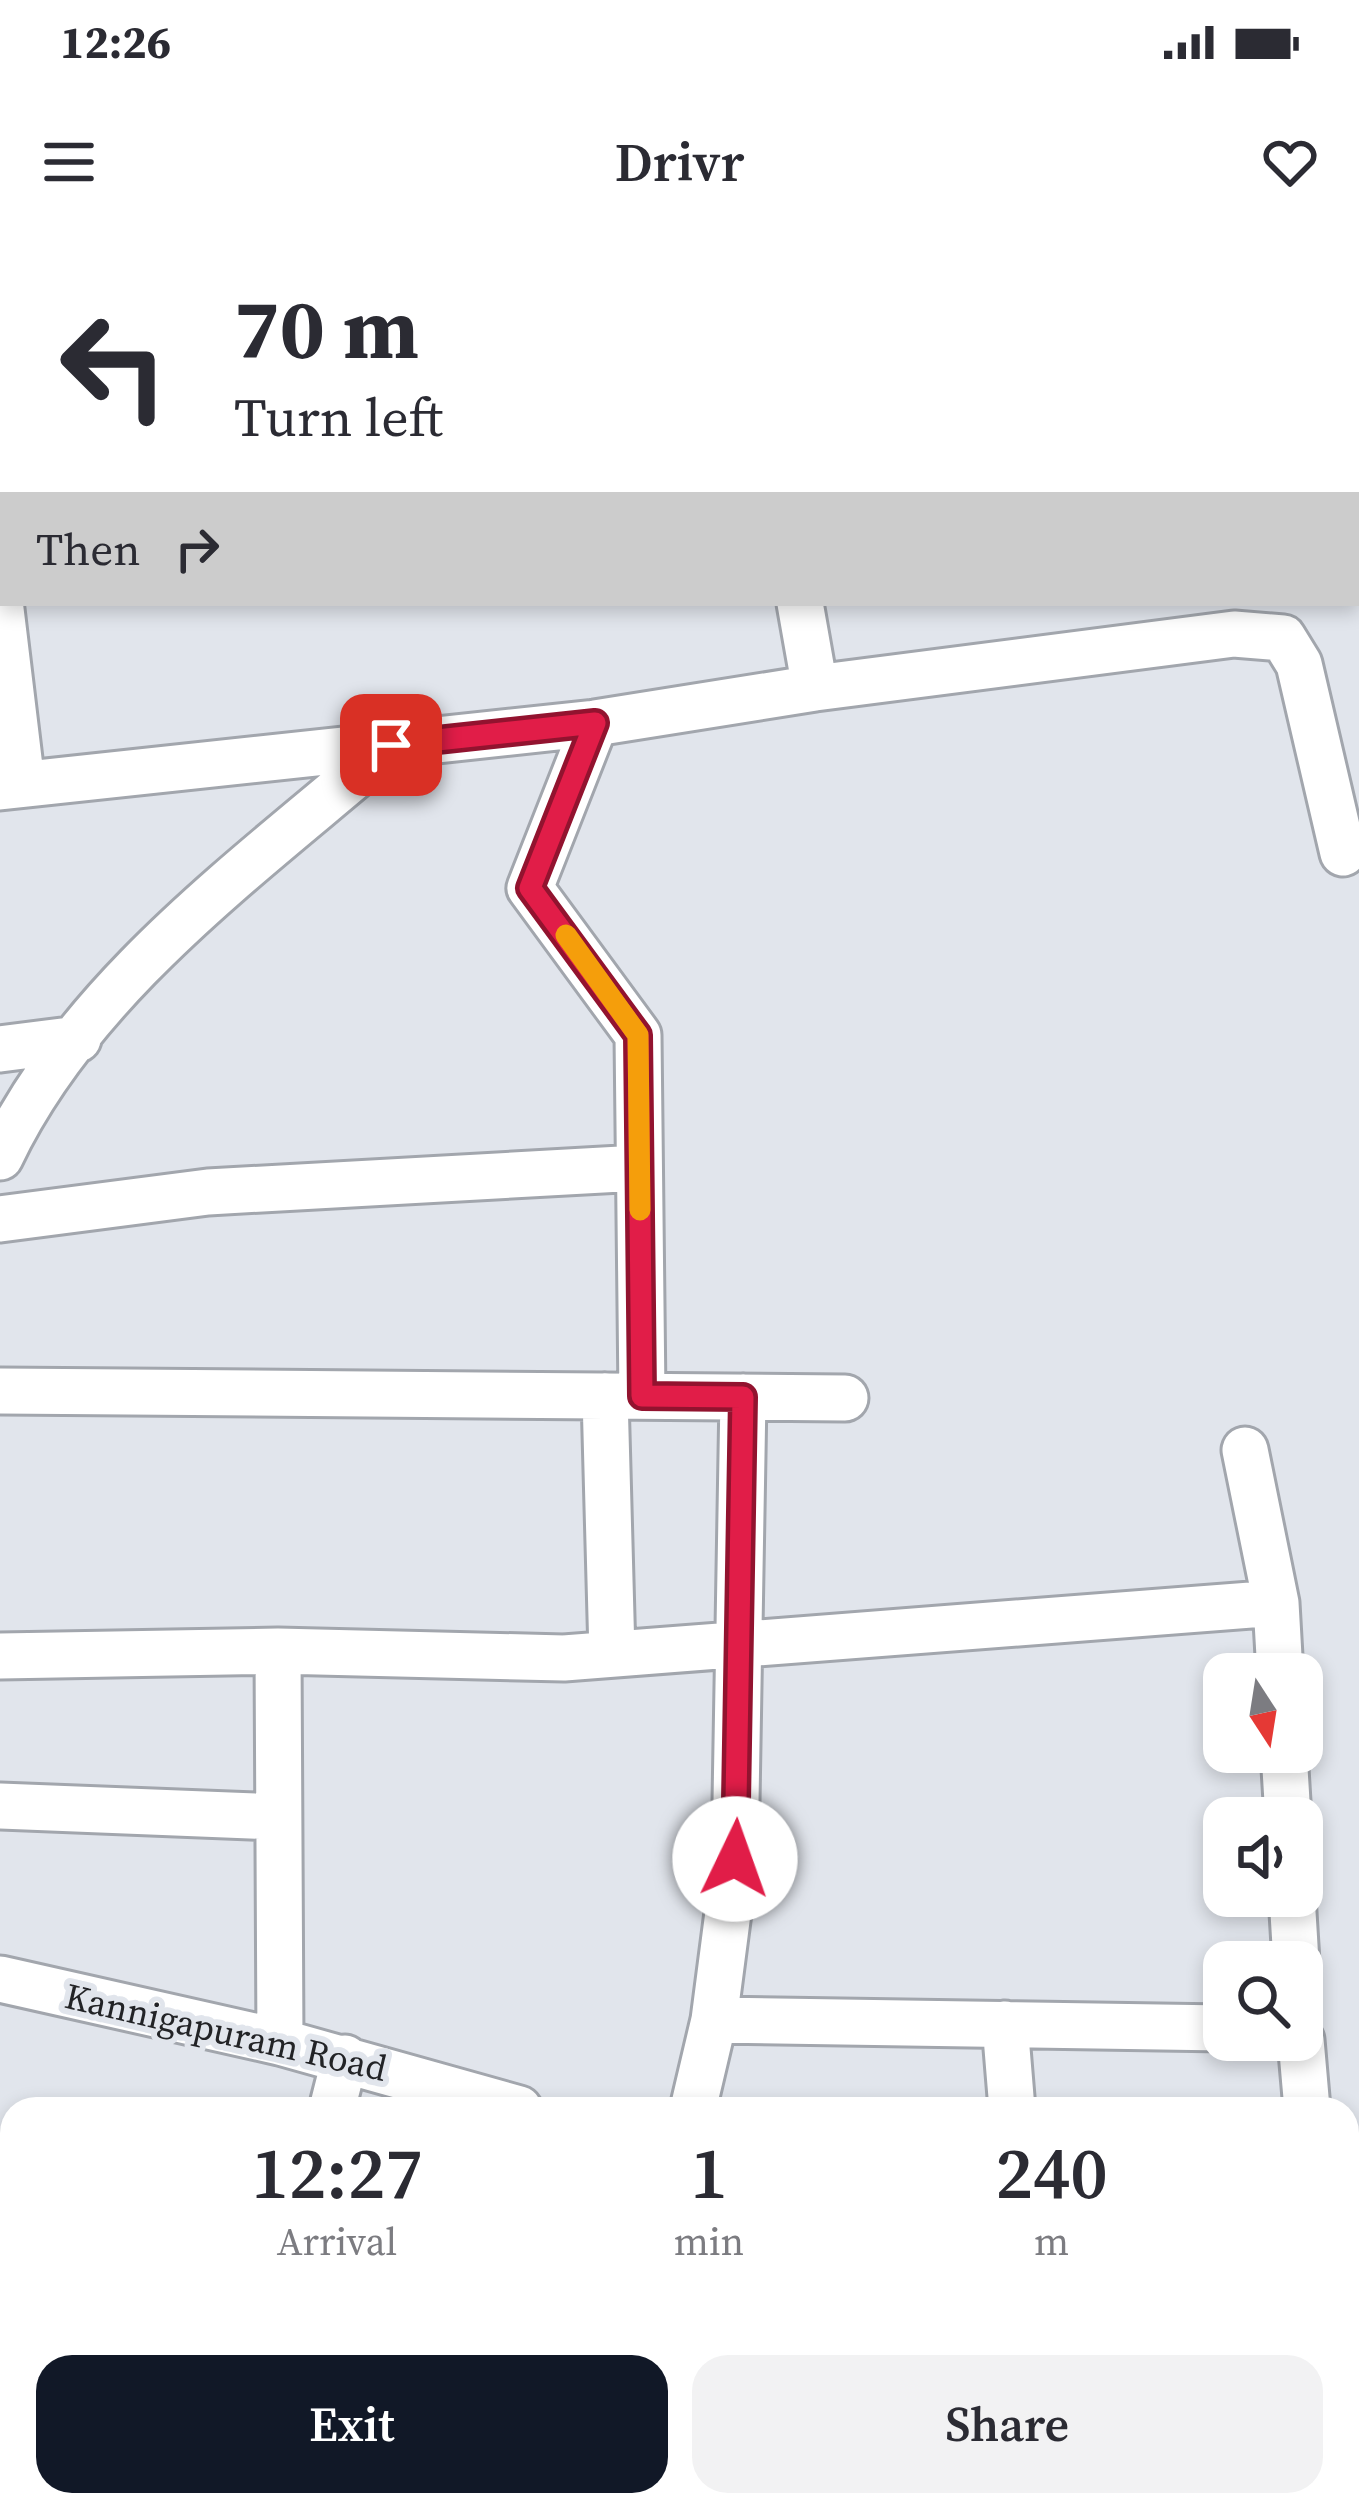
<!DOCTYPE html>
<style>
body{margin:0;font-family:"Source Serif 4",serif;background:#f2f2f3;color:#2b2b33;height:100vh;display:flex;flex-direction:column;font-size:45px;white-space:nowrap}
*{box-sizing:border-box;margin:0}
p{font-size:39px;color:#7c7c81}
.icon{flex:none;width:66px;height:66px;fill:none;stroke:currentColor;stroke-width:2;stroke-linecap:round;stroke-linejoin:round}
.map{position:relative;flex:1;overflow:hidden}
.drawer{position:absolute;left:0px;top:1857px;width:1359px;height:420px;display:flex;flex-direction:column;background:#fff;border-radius:36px 36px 0 0;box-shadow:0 6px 18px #0003}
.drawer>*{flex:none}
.guide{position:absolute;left:0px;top:0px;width:1359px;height:366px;box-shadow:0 6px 18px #0003;background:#fff;color:#2b2b33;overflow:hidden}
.needle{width:78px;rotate:168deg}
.buttons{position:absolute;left:1203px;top:1413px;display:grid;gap:24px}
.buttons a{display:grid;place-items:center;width:120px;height:120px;border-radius:24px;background:#fff;box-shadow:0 6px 18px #0003;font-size:60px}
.pin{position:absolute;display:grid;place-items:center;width:102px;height:102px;color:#fff;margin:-51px;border-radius:24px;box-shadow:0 6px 18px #0006}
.me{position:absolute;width:132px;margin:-66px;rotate:3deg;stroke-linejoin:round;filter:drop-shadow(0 0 9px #0008)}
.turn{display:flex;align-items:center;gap:42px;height:252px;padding:0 36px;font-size:54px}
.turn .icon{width:156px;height:156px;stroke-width:2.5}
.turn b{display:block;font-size:84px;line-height:102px}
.then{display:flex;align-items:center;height:114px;padding:0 36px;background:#0003;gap:24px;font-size:45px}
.eta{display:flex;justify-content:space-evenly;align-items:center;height:204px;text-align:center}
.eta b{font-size:72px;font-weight:600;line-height:84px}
.button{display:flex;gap:24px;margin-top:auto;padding:24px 36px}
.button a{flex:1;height:138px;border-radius:36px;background:#111827;color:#fff;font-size:48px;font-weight:600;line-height:138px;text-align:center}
.button a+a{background:#f2f2f3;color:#2b2b33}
.status{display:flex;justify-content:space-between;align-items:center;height:84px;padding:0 60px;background:#fff;direction:ltr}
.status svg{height:33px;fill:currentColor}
header{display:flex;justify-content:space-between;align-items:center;height:156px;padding:0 36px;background:#fff;font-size:54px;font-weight:600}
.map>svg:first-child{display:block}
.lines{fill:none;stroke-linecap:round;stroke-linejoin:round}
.minor-casing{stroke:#a2a6ad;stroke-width:51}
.minor{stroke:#fff;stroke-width:45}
.route-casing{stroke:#92132f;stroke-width:30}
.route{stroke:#e11d48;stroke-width:21}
.slow{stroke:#f59e0b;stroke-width:21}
.labels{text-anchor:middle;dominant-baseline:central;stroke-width:12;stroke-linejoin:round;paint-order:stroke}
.street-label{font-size:36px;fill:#222326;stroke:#e1e5ec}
</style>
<div class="status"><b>12:26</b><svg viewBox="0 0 49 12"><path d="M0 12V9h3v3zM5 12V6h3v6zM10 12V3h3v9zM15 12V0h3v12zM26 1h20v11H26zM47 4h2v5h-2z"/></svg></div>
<header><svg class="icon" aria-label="menu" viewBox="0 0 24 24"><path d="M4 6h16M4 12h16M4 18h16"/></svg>Drivr<svg class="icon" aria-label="heart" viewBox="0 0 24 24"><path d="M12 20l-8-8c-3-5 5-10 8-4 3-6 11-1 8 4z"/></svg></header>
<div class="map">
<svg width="1359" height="2277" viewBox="0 0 1359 2277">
<rect width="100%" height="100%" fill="#e1e5ec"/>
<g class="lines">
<!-- minor casing -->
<g class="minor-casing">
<path id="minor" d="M 0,15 L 3,16
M 1356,52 L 1359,51
M 0,361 L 22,544
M 815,448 L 1234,394 L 1283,398 L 1299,424 L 1343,613
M 595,483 L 530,648 L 638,795 L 642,1156
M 0,547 L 595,483 L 815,448 L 800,363
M 0,809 L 78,799
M 0,917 C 81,746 251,626 391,505
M 0,979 L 208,952 L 639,928
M 0,1151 L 845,1158
M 605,1156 L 612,1414
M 1245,1210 L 1276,1363 L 1280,1434
M 278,1411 L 280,1802
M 0,1416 L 278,1411 L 564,1418 L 1276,1363
M 1284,1512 L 1288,1578
M 0,1566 L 278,1577
M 1292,1656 L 1296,1722
M 0,1739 L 280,1802 L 519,1869
M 714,1780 L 735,1619 L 743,1157
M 1005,1784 L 1012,1869
M 1301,1800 L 1307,1869
M 332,1869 L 345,1818
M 693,1869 L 714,1780 L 1224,1788
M 0,2008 L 12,2009
M 1297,2265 L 1321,2277
M 0,2274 L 106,2277
M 236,2277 L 238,2265
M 624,2277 L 662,2265"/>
</g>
<!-- minor -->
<use href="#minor" class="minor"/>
</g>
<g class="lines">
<!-- route casing -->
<g class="route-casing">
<path id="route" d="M 391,505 L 595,483 L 530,648 L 638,795 L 642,1156 L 743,1157 L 735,1619"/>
</g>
<!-- route -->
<use href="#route" class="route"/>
<!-- slow -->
<path class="slow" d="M 566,695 L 638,795 L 640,970"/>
</g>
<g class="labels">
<!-- street labels -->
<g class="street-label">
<text transform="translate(226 1792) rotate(13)">Kannigapuram Road</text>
</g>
</g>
</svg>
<div class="buttons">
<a><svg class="needle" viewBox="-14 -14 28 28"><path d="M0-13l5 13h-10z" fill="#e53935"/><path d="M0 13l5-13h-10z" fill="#7c7c81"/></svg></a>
<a><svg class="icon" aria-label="sound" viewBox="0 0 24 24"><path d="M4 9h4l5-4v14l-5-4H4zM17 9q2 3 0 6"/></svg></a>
<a><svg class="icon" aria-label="search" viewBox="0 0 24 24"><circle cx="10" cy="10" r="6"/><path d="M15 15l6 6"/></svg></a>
</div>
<div class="pin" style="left:391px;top:505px;background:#d93025"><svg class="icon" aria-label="arrive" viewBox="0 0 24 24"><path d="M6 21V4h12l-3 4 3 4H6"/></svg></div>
<svg class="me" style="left:735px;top:1619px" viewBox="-20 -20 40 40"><circle r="19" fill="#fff"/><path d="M0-13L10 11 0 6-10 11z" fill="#e11d48"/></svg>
<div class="guide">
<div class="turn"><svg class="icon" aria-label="left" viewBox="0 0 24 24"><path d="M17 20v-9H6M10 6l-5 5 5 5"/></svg><div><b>70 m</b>Turn left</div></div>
<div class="then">Then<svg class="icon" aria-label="right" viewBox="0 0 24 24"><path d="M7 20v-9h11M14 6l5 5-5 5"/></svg></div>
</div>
<section class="drawer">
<div class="eta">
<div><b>12:27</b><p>Arrival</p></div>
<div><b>1</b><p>min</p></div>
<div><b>240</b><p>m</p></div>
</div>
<div class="button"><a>Exit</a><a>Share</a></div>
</section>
</div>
